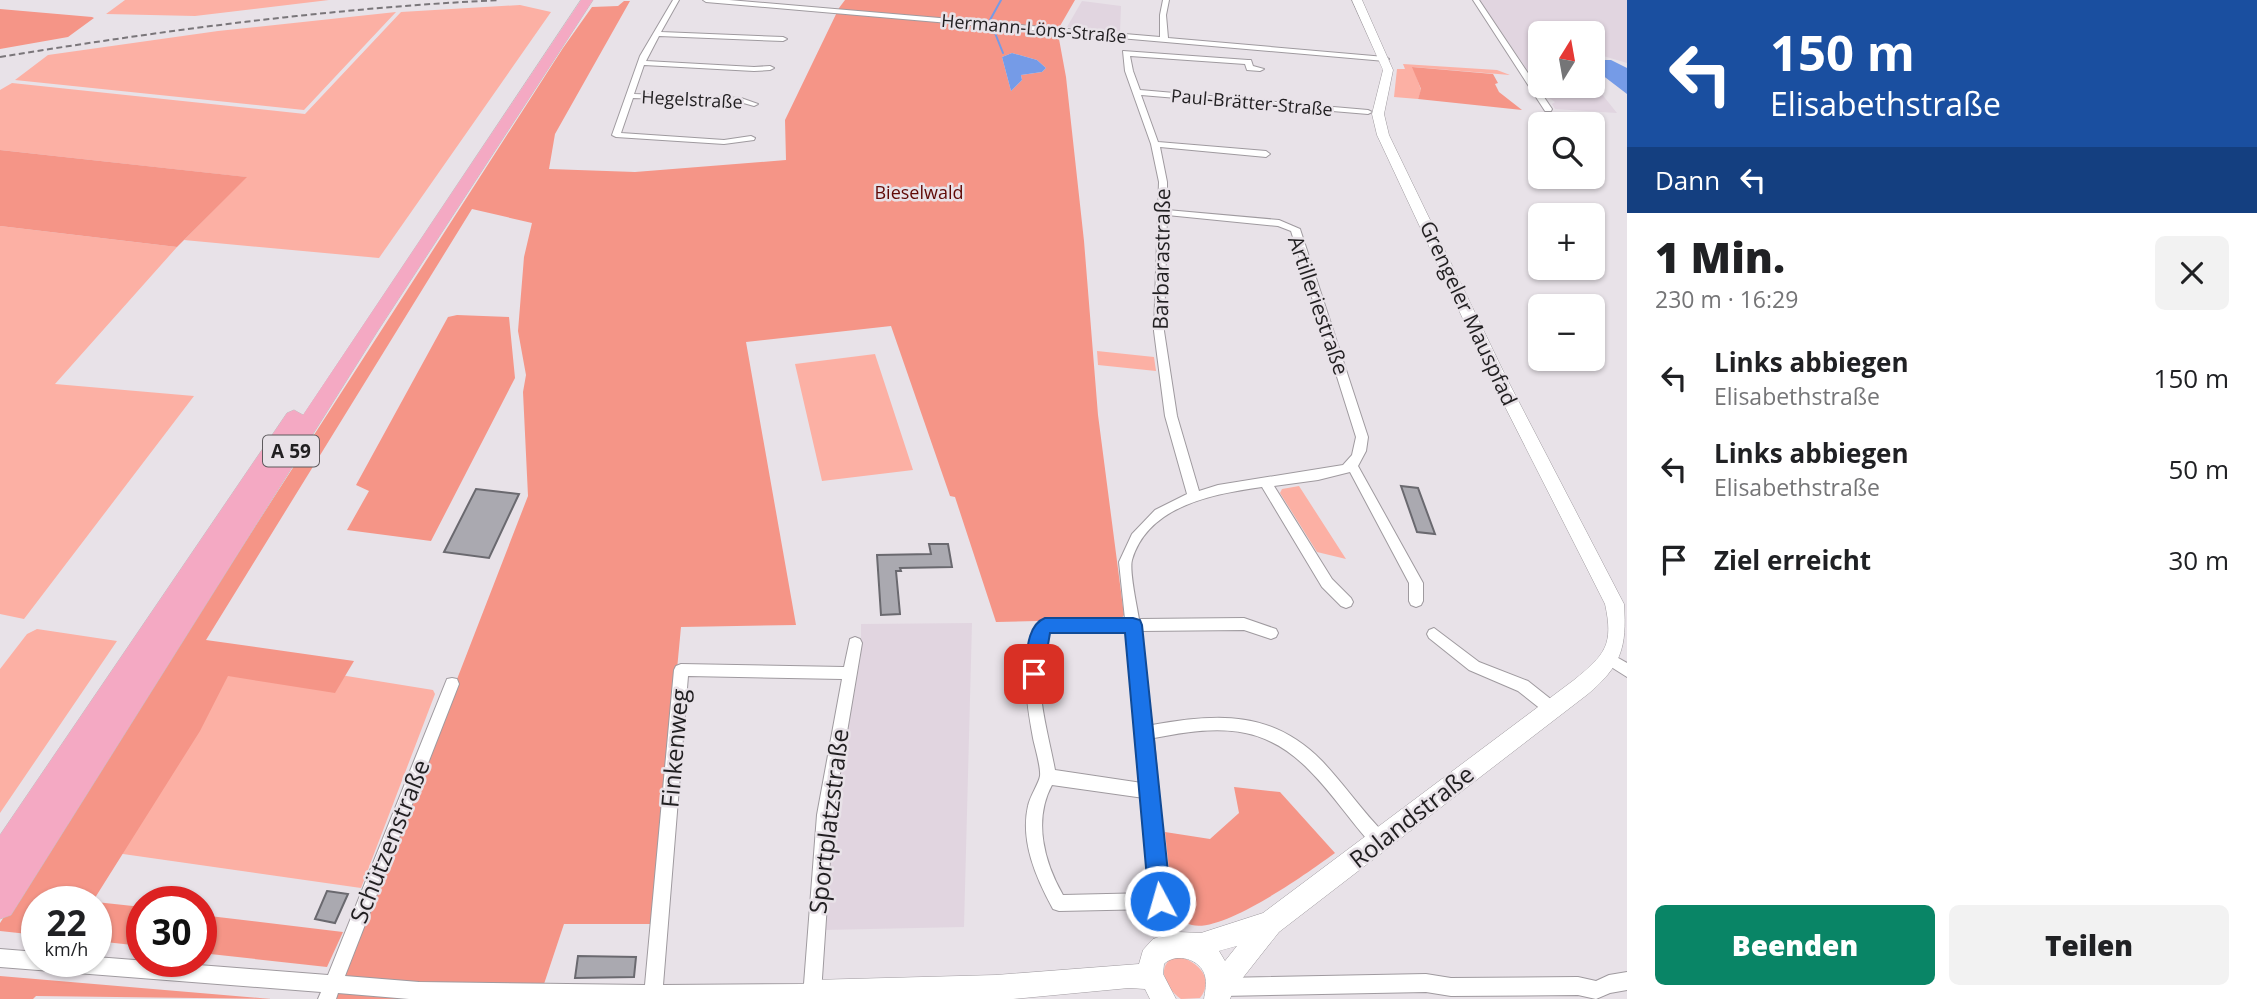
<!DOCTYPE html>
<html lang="de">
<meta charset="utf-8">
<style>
body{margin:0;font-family:"Open Sans",sans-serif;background:#f2f2f2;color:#202124;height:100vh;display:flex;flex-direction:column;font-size:26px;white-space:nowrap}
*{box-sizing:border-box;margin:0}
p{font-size:23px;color:#757577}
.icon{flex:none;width:38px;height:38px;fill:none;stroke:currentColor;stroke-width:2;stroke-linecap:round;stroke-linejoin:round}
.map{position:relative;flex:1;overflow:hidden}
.details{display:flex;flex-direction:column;background:#fff;width:630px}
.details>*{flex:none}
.guide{background:#1a4fa0;color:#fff;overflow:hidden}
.needle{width:46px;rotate:11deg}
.tools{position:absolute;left:1528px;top:21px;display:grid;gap:14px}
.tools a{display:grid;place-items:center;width:77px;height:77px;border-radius:10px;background:#fff;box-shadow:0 2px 5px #0004;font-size:35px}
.speed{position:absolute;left:21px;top:886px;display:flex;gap:14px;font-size:35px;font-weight:700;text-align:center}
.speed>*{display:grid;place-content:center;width:91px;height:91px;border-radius:50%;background:#fff;box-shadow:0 2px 5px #0004;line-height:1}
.speed small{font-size:18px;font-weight:400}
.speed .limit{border:10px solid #d22;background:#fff;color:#111}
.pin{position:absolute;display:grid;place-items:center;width:60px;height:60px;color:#fff;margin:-30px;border-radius:14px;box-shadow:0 4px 10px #0006}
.me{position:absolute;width:77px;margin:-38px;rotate:354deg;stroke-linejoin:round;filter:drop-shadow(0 0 5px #0008)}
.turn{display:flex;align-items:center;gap:24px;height:147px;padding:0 28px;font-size:32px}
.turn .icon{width:91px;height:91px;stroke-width:2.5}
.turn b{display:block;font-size:49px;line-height:60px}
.then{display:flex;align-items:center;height:66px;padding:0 28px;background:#0003;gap:14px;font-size:26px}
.round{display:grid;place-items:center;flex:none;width:74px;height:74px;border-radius:10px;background:#f2f2f2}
.overview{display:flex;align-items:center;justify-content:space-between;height:119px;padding:0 28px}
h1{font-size:42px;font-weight:800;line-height:52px}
.button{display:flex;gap:14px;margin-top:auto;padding:14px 28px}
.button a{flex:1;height:80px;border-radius:10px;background:#098566;color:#fff;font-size:28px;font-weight:800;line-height:80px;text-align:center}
.button a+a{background:#f2f2f2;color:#202124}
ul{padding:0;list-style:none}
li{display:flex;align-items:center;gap:21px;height:91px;padding:0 28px}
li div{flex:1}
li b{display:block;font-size:26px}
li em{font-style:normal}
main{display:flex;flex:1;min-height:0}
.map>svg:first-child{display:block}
.built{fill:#e1d5e0}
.green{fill:#fcb0a4}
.forest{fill:#f59587;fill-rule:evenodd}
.water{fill:#759be7}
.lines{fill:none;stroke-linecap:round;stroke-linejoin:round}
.stream{stroke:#759be7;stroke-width:2}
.building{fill:#aaa9b0;stroke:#6a696f;stroke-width:2}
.street-casing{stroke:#9f9a9f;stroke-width:2}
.secondary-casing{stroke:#9f9a9f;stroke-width:1}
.highway-casing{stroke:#c1c0c1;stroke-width:1}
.street{fill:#fff;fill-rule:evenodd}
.secondary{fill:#fff;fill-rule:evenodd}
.highway{fill:#f4a9c3;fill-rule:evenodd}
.rail{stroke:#7a767a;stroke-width:2;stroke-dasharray:6 3.5;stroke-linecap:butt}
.route{fill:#1a73e8;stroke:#114b97;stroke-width:2}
.labels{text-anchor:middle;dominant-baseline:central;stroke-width:5;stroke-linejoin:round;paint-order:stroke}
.far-street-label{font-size:18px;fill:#211f21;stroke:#e8e2e8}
.far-park-label{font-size:18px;fill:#600906;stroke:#e8e2e8}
.shield{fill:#e8e2e8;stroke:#5d5a5d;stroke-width:2}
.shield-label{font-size:19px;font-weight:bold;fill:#211f21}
.street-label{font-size:21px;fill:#211f21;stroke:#e8e2e8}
.near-street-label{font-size:24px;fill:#211f21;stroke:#e8e2e8}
</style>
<main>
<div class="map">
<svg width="1627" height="999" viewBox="0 0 1627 999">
<rect width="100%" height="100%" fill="#e8e2e8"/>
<!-- built -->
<path class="built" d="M 1479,0 L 1627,0 L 1627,63 L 1593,53 L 1592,33 L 1540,33 L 1540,86 L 1592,86 L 1593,83 L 1617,113 L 1555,109 L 1552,104 L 1555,102 L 1545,95 Z
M 1082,1 L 1121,6 L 1120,33 L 1067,27 Z
M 972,623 L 964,927 L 823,930 L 832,817 L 861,656 L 861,624 Z"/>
<!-- green -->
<path class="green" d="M 125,0 L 329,0 L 195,16 L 106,14 Z
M 520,5 L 551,12 L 379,258 L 184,240 L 246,177 L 0,150 L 0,90 L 12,83 L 305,114 L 401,12 Z
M 396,12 L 304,110 L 15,80 L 48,55 L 218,31 Z
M 1403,64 L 1497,70 L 1510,75 L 1413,67 L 1421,90 L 1418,99 L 1394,97 L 1397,69 L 1405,69 Z
M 0,226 L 177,247 L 55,384 L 194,396 L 24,619 L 0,614 Z
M 1097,351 L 1154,357 L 1156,371 L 1098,365 Z
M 875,354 L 913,470 L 822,481 L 795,364 Z
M 1299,486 L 1346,559 L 1317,552 L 1280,493 L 1282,489 Z
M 37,629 L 117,641 L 0,813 L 0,669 L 27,634 Z
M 242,659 L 433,690 L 435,694 L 361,888 L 116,853 L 230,665 Z
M 1176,956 C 1196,960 1216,977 1200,998 L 1181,999 C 1166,989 1154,966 1176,956 Z"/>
<!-- forest -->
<path class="forest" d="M 845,0 L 1075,0 L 1060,26 L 1059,39 L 1066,77 L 1084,241 L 1098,415 L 1124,615 L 1121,619 L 996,622 L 955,497 L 950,496 L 891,326 L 746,342 L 796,625 L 681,627 L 653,924 L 564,924 L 539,999 L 333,999 L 528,496 L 523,392 L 526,375 L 518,331 L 524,257 L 532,223 L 472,209 L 206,640 L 354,661 L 335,693 L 228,676 L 200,731 L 93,901 L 37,901 L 37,935 L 0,931 L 0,923 L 563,48 L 592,7 L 618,6 L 624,1 L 630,1 L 555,134 L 549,169 L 635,172 L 786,160 L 785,120 L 839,8 ZM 1012,53 L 1037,60 L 1046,68 L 1042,72 L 1021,75 L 1022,80 L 1011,91 L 1002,57 Z
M 0,9 L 92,17 L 94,18 L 68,37 L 0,49 Z
M 1412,67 L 1493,74 L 1498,83 L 1495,84 L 1499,92 L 1522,110 L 1418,99 L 1421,89 Z
M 0,150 L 247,177 L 177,247 L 0,226 Z
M 457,315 L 509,317 L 515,378 L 431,541 L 347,530 L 369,491 L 356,485 L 448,317 Z
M 1234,787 L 1280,792 L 1335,853 C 1309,872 1224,933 1192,925 C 1182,923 1177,915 1173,907 L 1165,832 L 1210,839 L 1239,813 Z
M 96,902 L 142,907 L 142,946 L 96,941 Z
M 201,915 L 343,932 L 327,967 L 201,953 Z
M 0,976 L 272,999 L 36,996 L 33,999 L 0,999 Z"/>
<!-- water -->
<path class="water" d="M 1012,53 L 1037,60 L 1046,68 L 1042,72 L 1021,75 L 1022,80 L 1011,91 L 1002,57 Z
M 1593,60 L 1611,60 L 1627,68 L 1627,94 L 1593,68 Z"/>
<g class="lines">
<!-- stream -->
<path class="stream" d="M 990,20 L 1001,0
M 993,28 L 1003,53"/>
</g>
<!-- building -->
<path class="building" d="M 1401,486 L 1418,488 L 1435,534 L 1417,532 Z
M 476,489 L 519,494 L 489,558 L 444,552 Z
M 929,544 L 948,544 L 952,567 L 900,568 L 901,571 L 896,571 L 900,614 L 881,615 L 877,555 L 931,554 Z
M 327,891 L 348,894 L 335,923 L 315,919 Z
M 578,956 L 636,957 L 634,977 L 575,978 Z"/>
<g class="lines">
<!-- street casing -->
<g class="street-casing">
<path id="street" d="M 673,0 L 679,0 L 661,32 L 783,37 L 787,39 L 783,41 L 659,36 L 646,61 L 754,67 L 770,66 L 774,68 L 770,70 L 754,71 L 644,65 L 634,94 L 741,98 L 758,104 L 754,106 L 740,102 L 633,98 L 621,133 L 724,140 L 751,136 L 755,138 L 754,140 L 724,144 L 616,137 L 612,135 L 640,56 Z
M 703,0 L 729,0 L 1160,37 L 1160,15 L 1163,0 L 1169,0 L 1166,15 L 1168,38 L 1385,57 L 1389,59 L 1385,61 L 706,2 Z
M 1473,0 L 1479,0 L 1552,109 L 1551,111 L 1545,111 Z
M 1123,51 L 1248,60 L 1251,60 L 1253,66 L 1264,69 L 1260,71 L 1247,70 L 1245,64 L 1130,56 L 1133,71 L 1140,90 L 1368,110 L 1372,112 L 1368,114 L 1141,95 L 1158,142 L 1266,151 L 1270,154 L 1266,157 L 1160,147 L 1167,182 L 1167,210 L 1279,220 L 1300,229 L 1368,437 L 1366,451 L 1358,466 L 1423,583 L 1423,601 L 1421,605 L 1416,607 L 1411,605 L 1409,601 L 1409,583 L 1350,472 L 1318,480 L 1274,486 L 1332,579 L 1351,598 L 1353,602 L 1351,606 L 1346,608 L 1341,606 L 1322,587 L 1262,487 C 1214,494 1148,505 1132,560 C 1129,571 1137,606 1139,619 L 1244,618 L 1276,629 L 1278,633 L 1276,637 L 1271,639 L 1244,630 L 1140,631 L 1152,725 C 1217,713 1272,710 1322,761 C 1344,784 1362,811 1385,834 L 1387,840 L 1385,846 L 1379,848 L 1373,846 C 1351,822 1333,794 1310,771 C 1263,722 1216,726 1154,738 L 1168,901 L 1180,944 L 1177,950 L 1171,953 L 1165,950 L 1154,909 L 1059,911 L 1053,909 C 1036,878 1020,841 1028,806 C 1030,796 1039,783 1040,776 C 1041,767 1035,748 1033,738 C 1025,694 1020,663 1040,622 L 1045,620 L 1125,619 L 1119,562 L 1132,534 L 1155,510 L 1187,494 L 1165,416 L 1154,331 L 1159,182 L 1151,144 L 1125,71 ZM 1167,215 L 1278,226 L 1291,231 L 1356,437 L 1352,455 L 1343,465 L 1218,485 L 1199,491 L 1177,416 L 1164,331 ZM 1127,631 L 1142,783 L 1055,770 C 1047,726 1029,675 1049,632 ZM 1052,785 L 1144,798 L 1151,893 L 1063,895 C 1044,862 1033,820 1052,785 Z
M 1434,628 L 1479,662 L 1528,681 L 1557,704 L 1559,709 L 1557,714 L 1552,716 L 1547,714 L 1518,691 L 1469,670 L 1429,638 L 1427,634 L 1429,630 Z
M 855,637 L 860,639 L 862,643 L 833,815 L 821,993 L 818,999 L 409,999 L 338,993 L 336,999 L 318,999 L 321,992 L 0,967 L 0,949 L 37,952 L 37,961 L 96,961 L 96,957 L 328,975 L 445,684 L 447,679 L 452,678 L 457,679 L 459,684 L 345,976 L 419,982 L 645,985 L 674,670 L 676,666 L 681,664 L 844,667 L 850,639 ZM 688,676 L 842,679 L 817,815 L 804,984 L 663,985 Z
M 1613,655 L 1627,663 L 1627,677 L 1608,665 L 1606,661 L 1608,657 Z
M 1627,972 L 1627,990 L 1610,993 L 1596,999 L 1578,995 L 1451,996 L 1426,992 L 1222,996 L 1216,993 L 1213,987 L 1216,981 L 1222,978 L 1426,974 L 1451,978 L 1578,977 L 1596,981 L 1609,975 Z"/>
</g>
<!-- secondary casing -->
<g class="secondary-casing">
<path id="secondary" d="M 1352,0 L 1362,0 L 1393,70 L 1384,114 L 1389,135 L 1508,381 L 1624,604 C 1627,648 1621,666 1588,694 L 1279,932 L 1234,989 L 1230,999 L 1204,999 C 1205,992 1207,983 1205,976 C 1201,959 1176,952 1164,964 L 1163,974 L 1176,999 L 1150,999 L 1145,989 L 1129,988 L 1013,999 L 798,999 L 803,984 L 812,980 L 996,975 L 1139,964 L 1143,950 L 1153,939 L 1162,936 L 1178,932 L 1201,933 L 1263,913 L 1574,680 C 1605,655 1614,645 1605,604 L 1492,381 L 1377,135 L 1372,114 L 1383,70 ZM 1237,946 L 1225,961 L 1219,951 Z"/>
</g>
<!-- highway casing -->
<g class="highway-casing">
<path id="highway" d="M 581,0 L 593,0 L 377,332 L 11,915 L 0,919 L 0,835 L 287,413 L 294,410 L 303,415 Z"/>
</g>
<!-- street -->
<use href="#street" class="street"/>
<!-- secondary -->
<use href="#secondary" class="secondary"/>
<!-- highway -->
<use href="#highway" class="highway"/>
<!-- rail -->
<path class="rail" d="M 0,57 C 166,30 332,8 500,0"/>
</g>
<!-- route -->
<path class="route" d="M 1045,618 L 1133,618 L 1140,620 L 1142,625 L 1171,901 L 1168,908 L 1160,911 L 1152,908 L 1149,901 L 1125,633 L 1050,633 L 1043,674 L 1040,679 L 1034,682 L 1027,679 L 1024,674 C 1027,656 1026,625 1045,618 Z"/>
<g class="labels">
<!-- far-street labels -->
<g class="far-street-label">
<text transform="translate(1034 28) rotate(5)">Hermann-Löns-Straße</text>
<text transform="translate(692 99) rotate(3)">Hegelstraße</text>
<text transform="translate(1252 102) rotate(5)">Paul-Brätter-Straße</text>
</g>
<!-- far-park labels -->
<g class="far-park-label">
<text x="919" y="192">Bieselwald</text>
</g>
<!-- shield labels -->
<rect class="shield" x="263" y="435.5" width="56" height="31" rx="5"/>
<g class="shield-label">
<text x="291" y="451">A 59</text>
</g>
<!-- street labels -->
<g class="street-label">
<text transform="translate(1161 259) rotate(-89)">Barbarastraße</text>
<text transform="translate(1319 305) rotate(71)">Artilleriestraße</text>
<text transform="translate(1469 313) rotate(65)">Grengeler Mauspfad</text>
</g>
<!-- near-street labels -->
<g class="near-street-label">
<text transform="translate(674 748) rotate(-85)">Finkenweg</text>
<text transform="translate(1411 816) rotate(-38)">Rolandstraße</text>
<text transform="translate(828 821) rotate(-83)">Sportplatzstraße</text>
<text transform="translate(389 841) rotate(-68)">Schützenstraße</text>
</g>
</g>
</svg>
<div class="tools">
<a><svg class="needle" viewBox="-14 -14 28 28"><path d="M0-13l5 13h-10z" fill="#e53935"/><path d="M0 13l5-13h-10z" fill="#757577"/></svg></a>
<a><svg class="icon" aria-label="search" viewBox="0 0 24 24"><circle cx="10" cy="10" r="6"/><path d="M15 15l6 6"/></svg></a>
<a>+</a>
<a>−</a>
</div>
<div class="speed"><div>22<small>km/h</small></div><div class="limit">30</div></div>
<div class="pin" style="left:1034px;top:674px;background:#d93025"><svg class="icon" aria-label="arrive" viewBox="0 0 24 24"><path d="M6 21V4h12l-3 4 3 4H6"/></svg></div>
<svg class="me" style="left:1160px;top:901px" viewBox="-20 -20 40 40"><circle r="17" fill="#1a73e8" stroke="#fff" stroke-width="3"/><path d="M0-11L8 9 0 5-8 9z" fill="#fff"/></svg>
</div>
<section class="details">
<div class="guide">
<div class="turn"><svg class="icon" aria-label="left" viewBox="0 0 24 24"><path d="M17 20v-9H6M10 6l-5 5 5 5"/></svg><div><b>150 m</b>Elisabethstraße</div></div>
<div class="then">Dann<svg class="icon" aria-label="left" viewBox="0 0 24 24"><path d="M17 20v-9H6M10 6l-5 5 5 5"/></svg></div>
</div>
<div class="overview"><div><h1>1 Min.</h1><p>230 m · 16:29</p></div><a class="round"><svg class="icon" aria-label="close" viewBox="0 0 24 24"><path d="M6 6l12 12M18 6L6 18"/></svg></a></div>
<ul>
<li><svg class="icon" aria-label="left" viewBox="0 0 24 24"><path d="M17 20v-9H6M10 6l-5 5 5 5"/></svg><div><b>Links abbiegen</b><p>Elisabethstraße</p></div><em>150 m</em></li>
<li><svg class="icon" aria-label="left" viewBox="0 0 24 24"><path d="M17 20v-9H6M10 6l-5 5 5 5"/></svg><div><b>Links abbiegen</b><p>Elisabethstraße</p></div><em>50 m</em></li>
<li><svg class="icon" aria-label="arrive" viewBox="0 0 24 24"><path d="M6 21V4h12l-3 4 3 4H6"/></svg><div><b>Ziel erreicht</b></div><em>30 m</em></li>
</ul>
<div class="button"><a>Beenden</a><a>Teilen</a></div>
</section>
</main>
